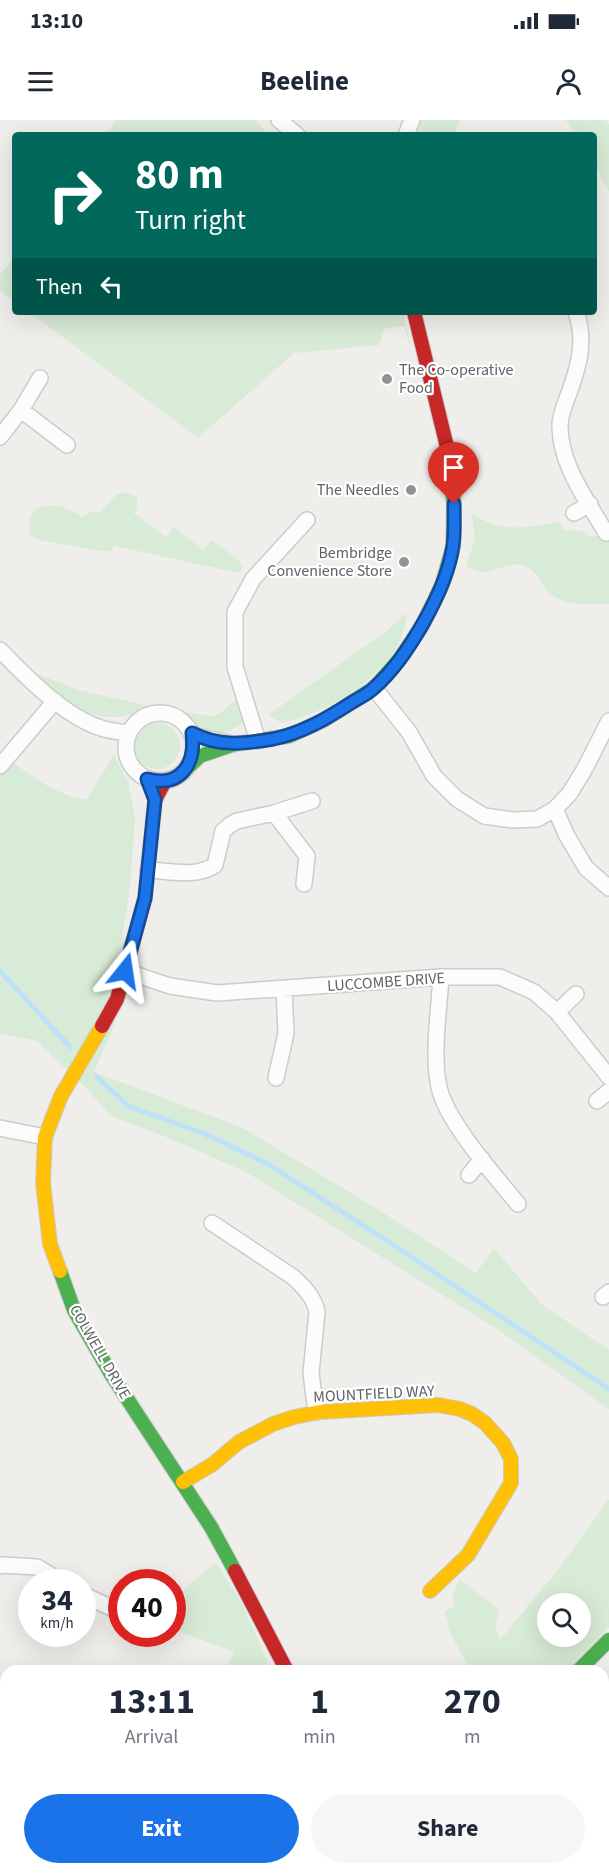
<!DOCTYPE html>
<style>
body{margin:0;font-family:"Source Sans 3",sans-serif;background:#f6f6f7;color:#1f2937;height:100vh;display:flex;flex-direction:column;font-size:22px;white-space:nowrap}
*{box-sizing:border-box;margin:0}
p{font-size:20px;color:#747a83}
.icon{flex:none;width:33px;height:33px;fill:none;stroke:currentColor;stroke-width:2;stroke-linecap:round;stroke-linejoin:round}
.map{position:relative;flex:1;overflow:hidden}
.side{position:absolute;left:0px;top:1545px;width:609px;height:210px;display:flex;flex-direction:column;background:#fff;border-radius:18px 18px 0 0;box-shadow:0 6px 24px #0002}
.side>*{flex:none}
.hud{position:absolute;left:12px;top:12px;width:585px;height:183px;border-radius:6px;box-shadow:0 6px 24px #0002;background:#00695c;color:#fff;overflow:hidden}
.tools{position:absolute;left:537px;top:1473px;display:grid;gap:12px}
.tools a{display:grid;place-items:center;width:54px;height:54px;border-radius:50%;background:#fff;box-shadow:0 6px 24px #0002;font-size:30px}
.speed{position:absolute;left:18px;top:1449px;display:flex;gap:12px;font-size:30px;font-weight:700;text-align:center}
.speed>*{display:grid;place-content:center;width:78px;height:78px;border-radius:50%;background:#fff;box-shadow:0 6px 24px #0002;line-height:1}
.speed small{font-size:15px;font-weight:400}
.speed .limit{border:9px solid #d22;background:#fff;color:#111}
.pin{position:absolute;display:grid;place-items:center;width:51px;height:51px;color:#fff;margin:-62px -26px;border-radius:50% 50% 50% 0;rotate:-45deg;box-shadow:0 0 6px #0007}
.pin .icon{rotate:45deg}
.me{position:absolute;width:66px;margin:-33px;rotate:15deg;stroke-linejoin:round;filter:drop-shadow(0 0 4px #0008)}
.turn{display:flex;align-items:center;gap:21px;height:126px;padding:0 24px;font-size:27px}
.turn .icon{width:78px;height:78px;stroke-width:2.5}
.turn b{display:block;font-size:42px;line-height:51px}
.then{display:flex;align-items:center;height:57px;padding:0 24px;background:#0003;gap:12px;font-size:22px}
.eta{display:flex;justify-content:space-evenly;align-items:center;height:102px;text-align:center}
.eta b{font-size:36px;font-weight:700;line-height:42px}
.button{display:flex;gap:12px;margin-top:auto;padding:12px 24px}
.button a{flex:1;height:69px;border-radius:36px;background:#1a73e8;color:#fff;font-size:24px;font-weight:700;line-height:69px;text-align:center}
.button a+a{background:#f6f6f7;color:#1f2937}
.status{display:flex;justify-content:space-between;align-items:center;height:42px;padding:0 30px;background:#fff;direction:ltr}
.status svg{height:16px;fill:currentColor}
header{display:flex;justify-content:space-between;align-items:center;height:78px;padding:0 24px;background:#fff;font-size:27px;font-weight:700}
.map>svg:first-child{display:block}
.green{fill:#d8ebd6;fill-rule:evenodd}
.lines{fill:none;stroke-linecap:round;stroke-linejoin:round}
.stream{stroke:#bfe0f9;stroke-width:5}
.street-casing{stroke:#cbcccc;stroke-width:18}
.fast-casing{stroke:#cacacb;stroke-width:16}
.slow-casing{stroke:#cacacb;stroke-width:16}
.jam-casing{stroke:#cacacb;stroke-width:16}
.street{stroke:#fdfcfc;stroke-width:15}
.fast{stroke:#4caf50;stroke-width:14}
.slow{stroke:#ffc107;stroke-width:14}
.jam{stroke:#c62828;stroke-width:14}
.route-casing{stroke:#114b97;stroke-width:15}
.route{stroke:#1a73e8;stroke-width:10}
.poi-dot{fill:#919496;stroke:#fff;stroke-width:2}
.labels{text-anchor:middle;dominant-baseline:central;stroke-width:4.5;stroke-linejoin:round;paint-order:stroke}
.poi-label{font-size:16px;fill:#5f6368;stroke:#fff;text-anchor:end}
.street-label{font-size:16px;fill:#5f6368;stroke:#fff}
</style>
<div class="status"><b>13:10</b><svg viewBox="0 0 49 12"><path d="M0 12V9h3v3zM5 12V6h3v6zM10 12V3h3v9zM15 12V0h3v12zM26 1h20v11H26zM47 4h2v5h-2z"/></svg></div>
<header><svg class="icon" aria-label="menu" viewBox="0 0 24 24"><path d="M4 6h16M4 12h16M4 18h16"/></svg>Beeline<svg class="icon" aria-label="person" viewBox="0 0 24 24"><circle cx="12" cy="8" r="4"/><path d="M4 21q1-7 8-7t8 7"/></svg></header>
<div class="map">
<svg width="609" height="1755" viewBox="0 0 609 1755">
<rect width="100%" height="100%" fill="#efeeea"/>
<!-- green -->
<path class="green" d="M 116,0 L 256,0 L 268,15 L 105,15 Z
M 422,0 L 460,0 L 454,15 L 417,15 Z
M 566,0 L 606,0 L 609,5 L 609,72 L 594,43 L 594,15 L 576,15 Z
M 15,137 L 15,182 L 0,171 L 0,154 Z
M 29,192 L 403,192 L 413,235 L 404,206 L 384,209 L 379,225 L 294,233 L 198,318 Z
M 124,372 L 136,376 L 138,381 L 136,390 L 133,392 L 166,417 L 174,407 L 203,430 L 212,420 L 239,441 L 243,448 L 239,453 L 115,426 L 110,431 L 101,431 L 40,420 L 30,415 C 24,377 61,381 82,397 L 90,392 L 99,393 L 116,375 Z
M 472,394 C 504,414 525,407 560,402 L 563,410 L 582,411 L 590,417 L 609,414 L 609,484 C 588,484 563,488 547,470 C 538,460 537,449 521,445 C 506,442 493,454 479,452 C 475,451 470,448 466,446 L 475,419 Z
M 407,493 C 405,508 401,523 391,536 C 374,559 344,579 318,591 C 307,596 294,599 282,603 L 268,595 L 385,512 Z
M 28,550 L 78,570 L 158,588 C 144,590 131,596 117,597 C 80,599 54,571 28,550 Z
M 242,575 L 249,601 C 240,604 235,608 227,612 C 208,621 188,601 174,591 L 211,596 L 219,594 Z
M134 626a23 23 0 1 1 46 0a23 23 0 1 1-46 0Z
M 114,635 L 128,662 L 135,697 L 130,766 L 123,813 L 108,872 L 114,906 L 94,952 L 243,1008 L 382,1092 L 476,1153 L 494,1128 L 541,1184 L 609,1230 L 609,1289 L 497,1209 L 248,1053 L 169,1018 L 111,996 L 88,970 L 37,921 L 0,913 L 0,655 L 4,653 L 11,642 C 35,657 58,677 87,679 Z
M 609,1379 L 609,1507 L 566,1551 L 471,1551 L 450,1513 L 445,1491 L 454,1486 L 453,1474 L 460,1459 L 499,1490 L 495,1506 L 500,1520 L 557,1451 ZM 548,1484 L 580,1484 L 580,1516 L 548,1516 Z
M 216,1443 L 241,1482 L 272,1551 L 224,1551 L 234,1532 L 173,1509 L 173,1489 L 186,1479 L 184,1469 Z
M 319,1749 L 389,1749 L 389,1755 L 314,1755 Z
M 453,1749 L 492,1749 L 490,1755 L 455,1755 Z"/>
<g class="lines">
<!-- stream -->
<path class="stream" d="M 0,851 L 70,927
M 97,957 L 128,986 L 205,1014 L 268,1044 L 398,1128 L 609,1269
M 0,1749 L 13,1755"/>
<!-- street casing -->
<g class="street-casing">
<path id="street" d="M 279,0 L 297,15
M 406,15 L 412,0
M 576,192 C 586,220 579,246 569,273 C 565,283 561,293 560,304 C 559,344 587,380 606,413
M 21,290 L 40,258
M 0,317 L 21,290 L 67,325
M 574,393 L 590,384
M 0,530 C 25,556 65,597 101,608 C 109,611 120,612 129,613
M 374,568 L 409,612 L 434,656 L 457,679 L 484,696 L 513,700 L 537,699 L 555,689 L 570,673 L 584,650 L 609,601
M126 627a34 34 0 1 1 68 0a34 34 0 1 1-68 0Z
M 192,613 L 200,617 L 233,624
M 258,621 L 235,547 L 235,492 L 253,459 L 307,400
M 0,646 L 55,581
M 555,689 L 567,716 L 586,748 L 609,768
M 274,693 L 307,736 L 304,764
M 148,750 C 170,751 196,758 215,745 L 223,711 L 230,705 L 237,701 L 274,693 L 312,681
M 125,851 L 170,866 L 217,873 L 441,857 L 500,857 L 534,872 L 557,892 L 609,957
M 441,857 C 439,890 432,936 439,967 C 446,1001 495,1056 518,1084
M 557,892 L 576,874
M 276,958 L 286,913 L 284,869
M 597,981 L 609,971
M 0,1008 L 45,1017
M 469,1055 L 482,1039
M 212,1103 L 293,1157 C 304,1167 314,1177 317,1192 L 311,1253 L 316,1292
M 603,1177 L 609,1172
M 0,1446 L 2,1445 L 37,1447 L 62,1462
M 82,1474 L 122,1493
M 0,1618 L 6,1622"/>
</g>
<!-- fast casing -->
<g class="fast-casing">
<path id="fast" d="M 182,653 L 200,636 L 235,624 L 289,616 L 324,600 L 374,568 L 399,540 L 422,506 L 442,465 L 453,426 L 454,384 L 447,327
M 60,1151 L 74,1190 L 111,1254 L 211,1407 L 235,1451
M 578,1551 L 609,1520"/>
</g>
<!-- slow casing -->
<g class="slow-casing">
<path id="slow" d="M 60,1151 L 50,1124 L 43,1063 L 45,1017 L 61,976 L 102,906
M 183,1362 L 213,1344 L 239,1322 L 273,1304 L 294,1297 L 320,1292 L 438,1285 L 460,1289 L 472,1294 L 485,1303 L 503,1323 L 511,1339 L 511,1363 L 468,1435 L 430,1471
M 437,1749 L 438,1755
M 507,1755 L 508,1749"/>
</g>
<!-- jam casing -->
<g class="jam-casing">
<path id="jam" d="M 414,192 L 447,327
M 102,906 L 117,879 L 145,778 L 155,680 L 165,661
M 235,1451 L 287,1551"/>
</g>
<!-- street -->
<use href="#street" class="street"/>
<!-- fast -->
<use href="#fast" class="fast"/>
<!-- slow -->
<use href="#slow" class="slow"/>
<!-- jam -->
<use href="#jam" class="jam"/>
</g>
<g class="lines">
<!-- route casing -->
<g class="route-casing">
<path id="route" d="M 125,851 L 145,778 L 155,680 L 147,659 C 181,668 196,644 192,613 C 219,627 244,624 273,619 C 302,613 326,599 351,583 C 359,578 368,574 374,568 C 407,539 447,469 453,426 C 455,412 454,398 454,384"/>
</g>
<!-- route -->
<use href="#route" class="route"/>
</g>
<!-- markers -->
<g class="poi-dot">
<circle cx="387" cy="259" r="6"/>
<circle cx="411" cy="370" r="6"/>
<circle cx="404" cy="442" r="6"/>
</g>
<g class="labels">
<!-- poi labels -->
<g class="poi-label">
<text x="399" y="250" text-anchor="start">The Co-operative<tspan x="399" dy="18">Food</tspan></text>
<text x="399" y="370">The Needles</text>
<text x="392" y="433">Bembridge<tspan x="392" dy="18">Convenience Store</tspan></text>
</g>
<!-- street labels -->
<g class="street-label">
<text transform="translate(386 862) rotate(-4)">LUCCOMBE DRIVE</text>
<text transform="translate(100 1232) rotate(60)">COLWELL DRIVE</text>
<text transform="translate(374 1274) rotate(-3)">MOUNTFIELD WAY</text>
</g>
</g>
</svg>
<div class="tools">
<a><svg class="icon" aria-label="search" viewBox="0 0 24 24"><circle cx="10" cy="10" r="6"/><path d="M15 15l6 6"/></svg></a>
</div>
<div class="speed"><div>34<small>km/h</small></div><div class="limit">40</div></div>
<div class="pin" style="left:454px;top:384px;background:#d93025"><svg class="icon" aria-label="arrive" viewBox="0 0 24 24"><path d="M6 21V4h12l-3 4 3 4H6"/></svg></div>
<svg class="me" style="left:125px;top:851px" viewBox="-20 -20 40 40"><path d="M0-17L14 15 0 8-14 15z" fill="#1a73e8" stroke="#fff" stroke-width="4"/></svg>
<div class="hud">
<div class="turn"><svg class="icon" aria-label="right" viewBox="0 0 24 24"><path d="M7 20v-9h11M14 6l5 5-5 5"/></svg><div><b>80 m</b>Turn right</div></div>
<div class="then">Then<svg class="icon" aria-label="left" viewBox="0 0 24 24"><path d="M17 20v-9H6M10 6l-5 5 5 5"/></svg></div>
</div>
<section class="side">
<div class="eta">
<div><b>13:11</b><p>Arrival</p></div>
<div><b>1</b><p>min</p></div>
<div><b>270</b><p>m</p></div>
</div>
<div class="button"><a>Exit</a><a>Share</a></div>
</section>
</div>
